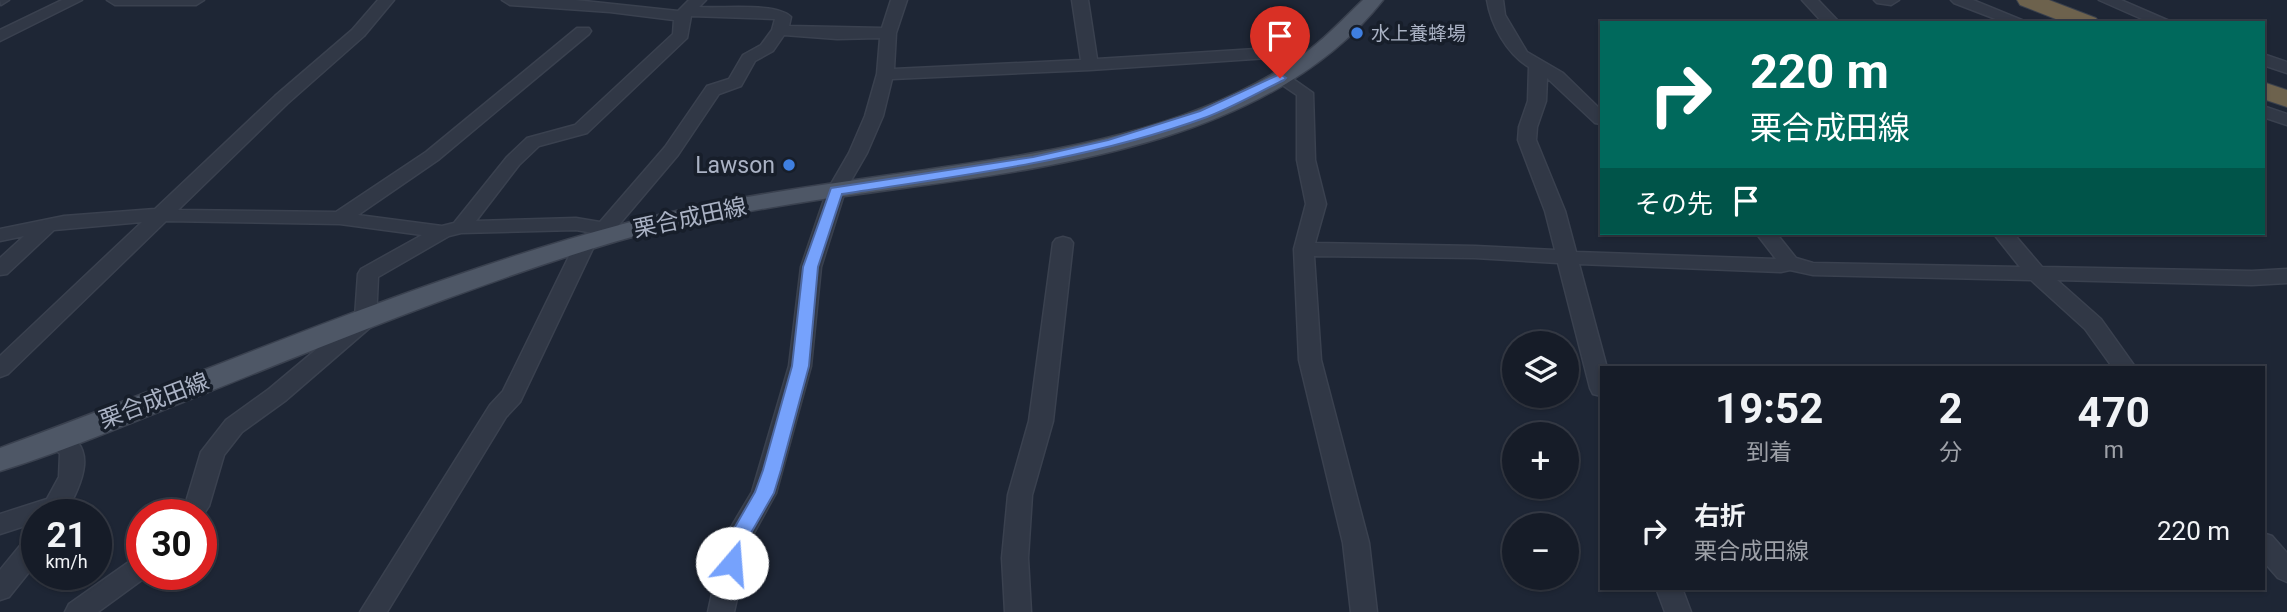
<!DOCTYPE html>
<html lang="ja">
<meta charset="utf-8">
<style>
body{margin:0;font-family:Roboto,"Noto Sans JP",sans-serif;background:#232934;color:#f1f3f6;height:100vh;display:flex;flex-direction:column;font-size:26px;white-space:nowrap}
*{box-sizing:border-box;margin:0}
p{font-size:23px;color:#9ea1a8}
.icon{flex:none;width:38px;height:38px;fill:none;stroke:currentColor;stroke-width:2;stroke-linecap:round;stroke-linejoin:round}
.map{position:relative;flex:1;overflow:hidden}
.details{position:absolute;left:1600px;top:366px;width:665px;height:224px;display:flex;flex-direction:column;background:#161c28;border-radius:0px;box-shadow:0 2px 5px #0004,0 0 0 2px #353a45}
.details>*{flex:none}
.guide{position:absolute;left:1600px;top:21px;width:665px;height:214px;border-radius:0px;box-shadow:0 2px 5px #0004,0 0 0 2px #353a45;background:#00695c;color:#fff;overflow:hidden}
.controls{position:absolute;left:1502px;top:331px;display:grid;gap:14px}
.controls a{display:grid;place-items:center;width:77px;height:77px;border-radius:50%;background:#161c28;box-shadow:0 2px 5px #0004,0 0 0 2px #353a45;font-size:35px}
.speed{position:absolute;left:21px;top:499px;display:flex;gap:14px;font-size:35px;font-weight:700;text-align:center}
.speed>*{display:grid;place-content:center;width:91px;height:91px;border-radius:50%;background:#161c28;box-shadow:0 2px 5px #0004,0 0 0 2px #353a45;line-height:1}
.speed small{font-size:18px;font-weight:400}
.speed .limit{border:10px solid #d22;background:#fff;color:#111}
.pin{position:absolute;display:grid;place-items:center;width:60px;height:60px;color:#fff;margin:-72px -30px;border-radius:50% 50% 50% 0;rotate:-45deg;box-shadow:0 0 7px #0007}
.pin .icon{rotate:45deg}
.me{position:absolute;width:77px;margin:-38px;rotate:18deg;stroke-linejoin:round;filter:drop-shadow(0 0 5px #0008)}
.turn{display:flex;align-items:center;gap:24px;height:147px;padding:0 35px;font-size:32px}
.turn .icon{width:91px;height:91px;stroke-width:2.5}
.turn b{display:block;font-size:49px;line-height:60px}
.then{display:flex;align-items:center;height:66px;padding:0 35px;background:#0003;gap:14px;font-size:26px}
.eta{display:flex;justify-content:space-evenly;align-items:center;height:119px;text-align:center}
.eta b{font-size:42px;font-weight:700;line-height:49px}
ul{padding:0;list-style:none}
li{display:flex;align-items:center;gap:21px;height:91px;padding:0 35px}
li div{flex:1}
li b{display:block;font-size:26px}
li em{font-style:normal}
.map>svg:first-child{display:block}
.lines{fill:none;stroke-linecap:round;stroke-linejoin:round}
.minor-casing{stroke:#3a414f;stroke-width:3}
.major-casing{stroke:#3a414f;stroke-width:3}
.highway-casing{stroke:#39404d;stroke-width:2}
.minor{fill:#313846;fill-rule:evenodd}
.major{fill:#4e5766;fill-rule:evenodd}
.highway{fill:#6d624d;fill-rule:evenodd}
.route{fill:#76a2fc;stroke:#4d69a4;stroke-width:2}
.shop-dot{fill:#3f7fe0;stroke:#171e2a;stroke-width:2.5}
.labels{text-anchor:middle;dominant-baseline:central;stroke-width:7;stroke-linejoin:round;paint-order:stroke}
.far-poi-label{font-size:19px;fill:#aab2c4;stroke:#171e2a;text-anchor:start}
.poi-label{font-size:23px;fill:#aab2c4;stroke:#171e2a;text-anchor:end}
.street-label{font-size:23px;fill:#aab2c4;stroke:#171e2a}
</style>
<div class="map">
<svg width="2287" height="612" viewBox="0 0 2287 612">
<rect width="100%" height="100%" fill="#1e2635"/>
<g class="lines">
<!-- minor casing -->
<g class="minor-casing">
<path id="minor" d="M 0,0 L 9,0 L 1,5 Z
M 62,0 L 82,0 L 0,41 L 0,30 Z
M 107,0 L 204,0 L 196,5 L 115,5 Z
M 378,0 L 394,0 L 364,36 L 287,104 L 178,210 L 336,212 L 426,152 L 577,28 L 589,28 L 591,31 L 589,34 L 438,160 L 358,215 L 442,226 L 454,223 L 507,157 L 527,138 L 575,125 L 673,34 L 674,20 L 610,12 L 510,5 L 502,0 L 575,0 L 678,11 L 689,0 L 706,0 L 699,7 C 722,9 776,2 791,17 L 789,26 L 882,28 L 891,0 L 907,0 L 896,33 L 894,69 L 1081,60 L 1072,0 L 1088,0 L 1097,59 L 1286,47 L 1313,62 L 1305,67 L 1283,57 L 1090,70 L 892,79 L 883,116 L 867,153 L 845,191 L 821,267 L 811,366 L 776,493 L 750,540 L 734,612 L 708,612 L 724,539 L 752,492 L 789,366 L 801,267 L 827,191 L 849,153 L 865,116 L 877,74 L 880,38 L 837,39 L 784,35 L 773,51 L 755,61 L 741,86 L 719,94 L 678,155 L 612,233 L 605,235 L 576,230 L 461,233 L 449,236 L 378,277 L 376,320 L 373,325 L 285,401 L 242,432 L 224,455 L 209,506 L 201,518 L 201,514 L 178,514 L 186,502 L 201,452 L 226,420 L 269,389 L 355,317 L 358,274 L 361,269 L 422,235 L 340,224 L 166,221 L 8,374 L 0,377 L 0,356 L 142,222 L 54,230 L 7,274 L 0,275 L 0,258 L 24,236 L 0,241 L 0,229 L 64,216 L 155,209 L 275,96 L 352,30 ZM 691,16 L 775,19 L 772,30 L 761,45 L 743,55 L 729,79 L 707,86 L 665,147 L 600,222 L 576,218 L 476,221 L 519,165 L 539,146 L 587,133 L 687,38 Z
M 1487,0 L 1503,0 L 1505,15 L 1527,52 L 1563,73 L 1601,110 L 1601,124 L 1595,123 L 1547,78 L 1546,101 L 1537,127 L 1536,140 L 1565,211 L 1576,252 L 1776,259 L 1756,233 L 1776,233 L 1796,258 L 1813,263 L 2020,267 L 1993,233 L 2013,233 L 2042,267 L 2252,271 L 2287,269 L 2287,283 L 2252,285 L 2057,280 L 2101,319 L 2136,368 L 2113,368 L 2085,329 L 2031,280 L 1813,275 L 1790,270 L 1781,272 L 1579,264 L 1607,368 L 1601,368 L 1601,396 L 1593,394 L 1590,388 L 1558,263 L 1475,258 L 1314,256 L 1321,360 L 1369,543 L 1377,612 L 1351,612 L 1343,543 L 1299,360 L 1294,249 L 1306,204 L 1297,160 L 1297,95 L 1272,78 L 1274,74 L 1286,74 L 1313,93 L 1315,160 L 1326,204 L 1315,243 L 1475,246 L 1555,250 L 1545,211 L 1518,140 L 1519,127 L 1528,101 L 1529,67 C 1507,54 1491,25 1487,0 Z
M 1802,0 L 1818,0 L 1840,23 L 1823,23 Z
M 1874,0 L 1899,0 L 1891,5 L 1877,3 Z
M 1951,0 L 1973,0 L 2029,23 L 2006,23 L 1954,3 Z
M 2099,0 L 2121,0 L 2174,23 L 2151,23 Z
M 2263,54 L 2287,62 L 2287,73 L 2263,65 Z
M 2263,106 L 2287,114 L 2287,125 L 2263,117 Z
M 586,236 L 593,238 L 596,242 L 520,402 L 506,417 L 387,612 L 360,612 L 490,405 L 503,391 L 576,242 L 579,238 Z
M 1063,237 L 1070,239 L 1073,243 L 1053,421 L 1032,495 L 1028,558 L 1031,612 L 1005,612 L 1002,558 L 1008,495 L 1029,421 L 1053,243 L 1056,239 Z
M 57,430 C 102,444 81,484 66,513 L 37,514 L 37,522 L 0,534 L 0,514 L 47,499 L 59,477 L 60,454 L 45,439 L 49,433 Z
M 37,533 L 37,562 L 9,597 L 0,600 L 0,570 L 28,536 Z
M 2263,533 L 2272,536 L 2287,553 L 2287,582 L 2278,578 L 2263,561 Z
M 142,556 L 142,574 L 150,574 L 98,612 L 65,612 L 69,604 L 133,559 Z
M 1656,588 L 1682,588 L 1691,612 L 1665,612 Z"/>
</g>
<!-- major casing -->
<g class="major-casing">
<path id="major" d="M 1363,0 L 1383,0 C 1259,157 1006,172 823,199 C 745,211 666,225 591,249 C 461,290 335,341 208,392 C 139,419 71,449 0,471 L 0,448 C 207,373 410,281 623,224 C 724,197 829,184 932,169 C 1057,151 1191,131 1298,58 C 1322,42 1342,20 1363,0 Z"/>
</g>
<!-- highway casing -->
<g class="highway-casing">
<path id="highway" d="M 2017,0 L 2049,0 L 2096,18 L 2100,23 L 2066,23 L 2020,5 Z
M 2263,82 L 2287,90 L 2287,107 L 2263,99 Z"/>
</g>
<!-- minor -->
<use href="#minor" class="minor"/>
<!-- major -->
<use href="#major" class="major"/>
<!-- highway -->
<use href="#highway" class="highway"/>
</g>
<!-- route -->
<path class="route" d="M 1280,74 L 1286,78 L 1284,80 C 1259,92 1233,107 1207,117 C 1089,160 965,175 842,194 L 818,267 L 809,366 L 781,470 L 774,493 L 747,540 L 739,569 L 732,571 L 725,569 L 722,563 L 728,539 L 755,492 L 763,470 L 792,366 L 803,267 L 831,188 L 1033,157 L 1108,140 L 1200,111 Z"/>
<!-- markers -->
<g class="shop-dot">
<circle cx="1357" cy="33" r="7"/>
<circle cx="789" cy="165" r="7"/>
</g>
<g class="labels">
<!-- far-poi labels -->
<g class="far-poi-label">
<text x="1371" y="33">水上養蜂場</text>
</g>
<!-- poi labels -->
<g class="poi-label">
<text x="775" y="165">Lawson</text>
</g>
<!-- street labels -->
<g class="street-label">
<text transform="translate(690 218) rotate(-12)">栗合成田線</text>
<text transform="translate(154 401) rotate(-21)">栗合成田線</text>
</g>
</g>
</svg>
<div class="controls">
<a><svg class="icon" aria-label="layers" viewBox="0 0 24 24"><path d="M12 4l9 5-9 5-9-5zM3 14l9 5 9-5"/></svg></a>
<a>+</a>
<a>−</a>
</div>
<div class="speed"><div>21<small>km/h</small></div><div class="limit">30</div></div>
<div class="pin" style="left:1280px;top:78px;background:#d93025"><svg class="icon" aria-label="arrive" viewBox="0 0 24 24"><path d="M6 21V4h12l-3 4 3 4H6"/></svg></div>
<svg class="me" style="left:732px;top:563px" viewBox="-20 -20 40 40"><circle r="19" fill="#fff"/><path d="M0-13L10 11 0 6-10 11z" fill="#76a2fc"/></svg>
<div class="guide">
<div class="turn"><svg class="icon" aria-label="right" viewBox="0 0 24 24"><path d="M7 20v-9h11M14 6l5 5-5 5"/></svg><div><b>220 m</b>栗合成田線</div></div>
<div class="then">その先<svg class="icon" aria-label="arrive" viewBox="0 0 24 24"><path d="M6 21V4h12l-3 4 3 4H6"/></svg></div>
</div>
<section class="details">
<div class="eta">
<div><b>19:52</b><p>到着</p></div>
<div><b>2</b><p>分</p></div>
<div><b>470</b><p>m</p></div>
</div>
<ul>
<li><svg class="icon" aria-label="right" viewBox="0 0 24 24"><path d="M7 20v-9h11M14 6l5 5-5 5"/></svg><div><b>右折</b><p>栗合成田線</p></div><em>220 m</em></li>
</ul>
</section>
</div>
